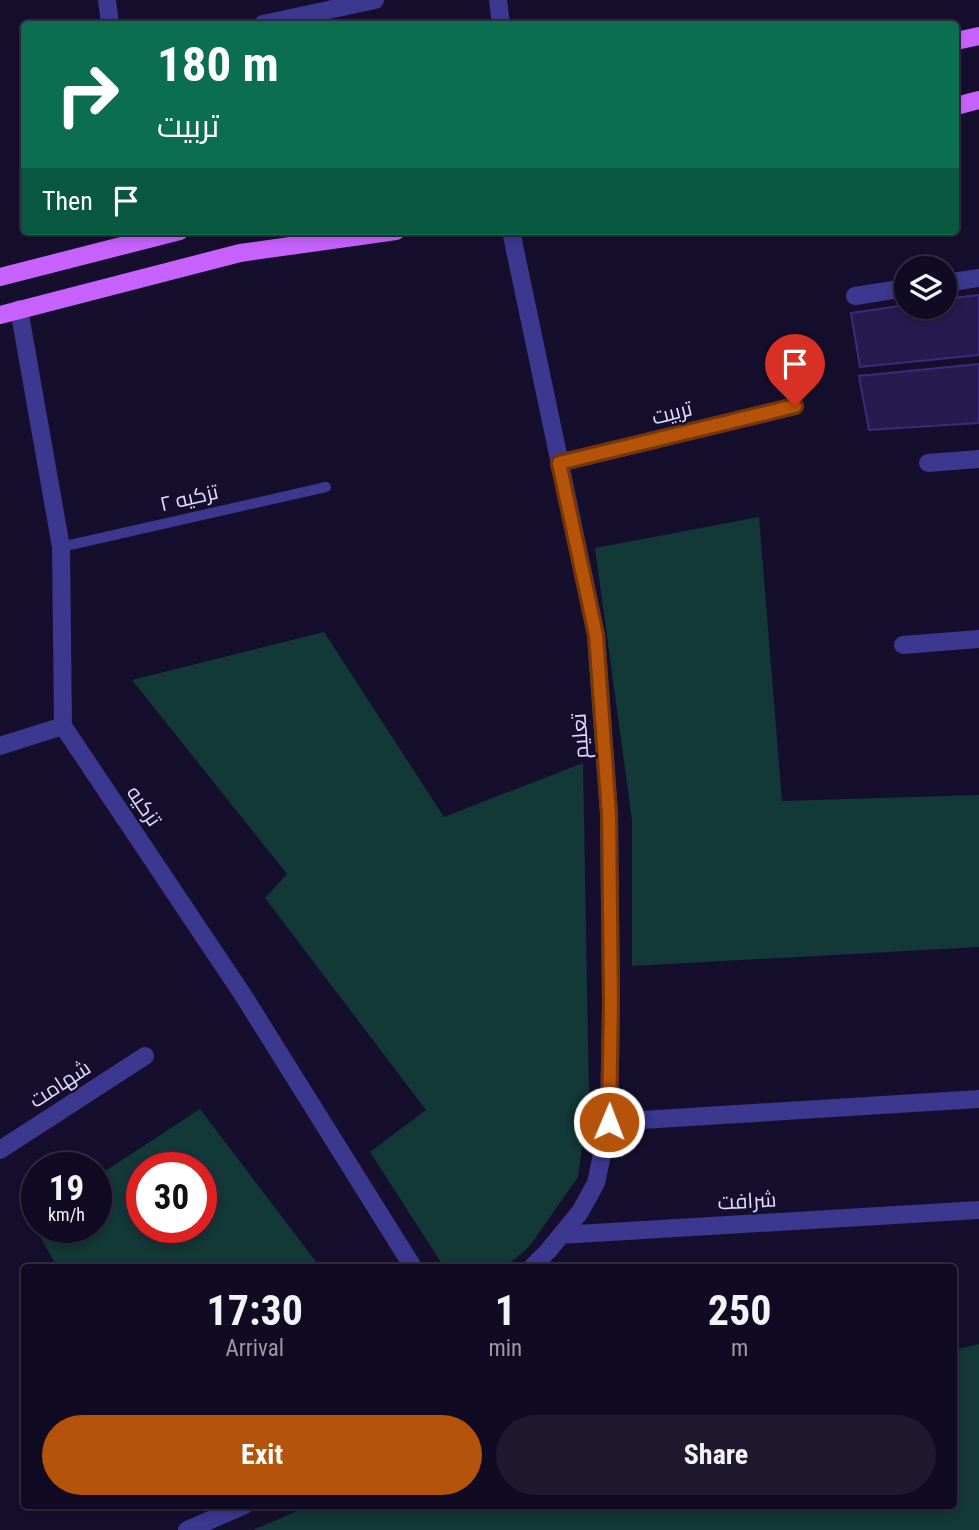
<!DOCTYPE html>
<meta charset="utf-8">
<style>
body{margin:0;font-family:"Roboto Condensed",Cairo,sans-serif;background:#1e192f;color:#f1f3f6;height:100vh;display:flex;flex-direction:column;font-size:26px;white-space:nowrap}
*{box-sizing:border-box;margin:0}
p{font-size:23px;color:#9c9ba5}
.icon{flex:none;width:38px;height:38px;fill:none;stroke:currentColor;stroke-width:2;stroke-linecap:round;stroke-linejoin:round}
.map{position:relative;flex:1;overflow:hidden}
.sheet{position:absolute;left:21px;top:1264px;width:936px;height:245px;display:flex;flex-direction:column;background:#100b22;border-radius:7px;box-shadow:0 4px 10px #0003,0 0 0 2px #302b40}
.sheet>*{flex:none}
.top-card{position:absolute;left:21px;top:21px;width:938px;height:214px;border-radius:7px;box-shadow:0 4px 10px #0003,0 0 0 2px #302b40;background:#0b6e4f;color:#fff;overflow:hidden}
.tools{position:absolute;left:894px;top:256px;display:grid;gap:14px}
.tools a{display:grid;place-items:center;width:63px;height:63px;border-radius:50%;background:#100b22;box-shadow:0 4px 10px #0003,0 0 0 2px #302b40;font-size:35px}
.speed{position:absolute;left:21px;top:1152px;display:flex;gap:14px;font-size:35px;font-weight:700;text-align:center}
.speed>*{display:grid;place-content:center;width:91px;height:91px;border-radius:50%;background:#100b22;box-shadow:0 4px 10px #0003,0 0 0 2px #302b40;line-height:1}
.speed small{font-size:18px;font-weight:400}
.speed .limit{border:10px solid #d22;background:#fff;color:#111}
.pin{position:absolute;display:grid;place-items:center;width:60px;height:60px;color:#fff;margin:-72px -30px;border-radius:50% 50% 50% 0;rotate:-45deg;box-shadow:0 0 7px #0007}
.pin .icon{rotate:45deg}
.me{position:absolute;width:77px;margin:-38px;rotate:1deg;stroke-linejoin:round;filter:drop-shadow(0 0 5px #0008)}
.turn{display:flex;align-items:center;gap:24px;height:147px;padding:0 21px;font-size:32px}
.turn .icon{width:91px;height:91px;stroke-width:2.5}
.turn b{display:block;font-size:49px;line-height:60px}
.then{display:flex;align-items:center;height:66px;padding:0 21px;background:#0003;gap:14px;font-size:26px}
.eta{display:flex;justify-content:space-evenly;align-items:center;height:119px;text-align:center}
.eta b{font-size:42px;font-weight:700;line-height:49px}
.action{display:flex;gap:14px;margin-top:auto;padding:14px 21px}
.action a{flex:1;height:80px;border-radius:42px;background:#b45309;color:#fff;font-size:28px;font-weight:700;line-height:80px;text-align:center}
.action a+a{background:#1e192f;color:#f1f3f6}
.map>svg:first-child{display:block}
.green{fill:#123837;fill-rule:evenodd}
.building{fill:#261a4f;stroke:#3c2a7d;stroke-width:2}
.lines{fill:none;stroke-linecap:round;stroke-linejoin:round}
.lane{stroke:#3c378f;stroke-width:10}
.street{stroke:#3c378f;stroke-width:18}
.primary{stroke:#c762ff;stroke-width:18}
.route-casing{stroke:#753606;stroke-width:18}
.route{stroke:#b45309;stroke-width:12}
.labels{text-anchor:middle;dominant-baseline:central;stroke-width:5;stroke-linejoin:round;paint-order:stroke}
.street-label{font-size:21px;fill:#e0dbff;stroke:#150f2d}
</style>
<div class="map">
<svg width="979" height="1530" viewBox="0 0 979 1530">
<rect width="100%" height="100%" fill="#150f2d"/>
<!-- green -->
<path class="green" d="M 759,517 L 782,801 L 979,795 L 979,947 L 632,966 L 632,820 L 595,548 Z
M 324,632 L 444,817 L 583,763 L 589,1097 L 578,1177 L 529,1247 L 505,1267 L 444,1267 L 370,1152 L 426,1110 L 265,898 L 287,874 L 132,680 Z
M 200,1109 L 320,1267 L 57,1267 L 31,1220 L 37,1216 L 37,1227 L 96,1227 L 96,1177 ZM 201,1167 L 201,1227 L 142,1227 L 142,1167 Z
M 979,1344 L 979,1530 L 253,1530 L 311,1505 L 954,1505 L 954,1350 Z"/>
<!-- building -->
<path class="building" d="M 979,295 L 979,355 L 860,367 L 851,313 L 906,305 L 945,306 L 945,299 Z
M 979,364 L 979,423 L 869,430 L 859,376 Z"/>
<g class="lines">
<!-- lane -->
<path class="lane" d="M 61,547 L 326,487"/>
<!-- street -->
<path class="street" d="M 107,0 L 110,24
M 498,0 L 501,24
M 263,24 L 375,0
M 511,231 L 596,635 L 609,814 L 611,1003 L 609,1122 L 596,1183 L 580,1212 L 548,1251 L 532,1267
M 945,283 L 979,278
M 855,296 L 906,288
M 19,309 L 61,547 L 63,726 L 243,995 L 413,1267
M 559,463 L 795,406
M 928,463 L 979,459
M 903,645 L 979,639
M 0,746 L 63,726
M 609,1122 L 979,1099
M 0,1150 L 145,1056
M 561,1235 L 979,1210
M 187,1530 L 245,1505"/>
<!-- primary -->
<path class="primary" d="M 956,41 L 979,36
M 956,106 L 979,100
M 0,277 L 180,231
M 0,315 L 240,253 L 396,231"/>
</g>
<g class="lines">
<!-- route casing -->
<g class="route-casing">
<path id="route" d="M 609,1122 L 611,1003 L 609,814 L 596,635 L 559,463 L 795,406"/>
</g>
<!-- route -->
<use href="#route" class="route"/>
</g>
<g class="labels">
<!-- street labels -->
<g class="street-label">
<text transform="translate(672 413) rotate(-14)">تربیت</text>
<text transform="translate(189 498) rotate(-13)">تزکیه ۲</text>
<text transform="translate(580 736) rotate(-94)">تعلیم</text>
<text transform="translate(144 806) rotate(56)">تزکیه</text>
<text transform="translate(60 1084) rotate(-33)">شهامت</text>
<text transform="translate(747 1201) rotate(-3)">شرافت</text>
</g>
</g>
</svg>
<div class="tools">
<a><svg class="icon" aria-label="layers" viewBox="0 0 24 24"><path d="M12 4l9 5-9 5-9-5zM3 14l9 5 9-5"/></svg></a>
</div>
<div class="speed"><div>19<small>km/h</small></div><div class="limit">30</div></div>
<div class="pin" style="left:795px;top:406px;background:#d93025"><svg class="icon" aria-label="arrive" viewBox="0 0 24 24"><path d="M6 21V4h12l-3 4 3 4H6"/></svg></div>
<svg class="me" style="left:609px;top:1122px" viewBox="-20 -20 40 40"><circle r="17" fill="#b45309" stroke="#fff" stroke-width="3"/><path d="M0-11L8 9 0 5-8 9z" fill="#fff"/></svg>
<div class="top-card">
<div class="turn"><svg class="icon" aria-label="right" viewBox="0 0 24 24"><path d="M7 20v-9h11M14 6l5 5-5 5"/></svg><div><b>180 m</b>تربیت</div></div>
<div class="then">Then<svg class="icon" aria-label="arrive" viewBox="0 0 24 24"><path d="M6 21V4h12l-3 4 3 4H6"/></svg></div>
</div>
<section class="sheet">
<div class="eta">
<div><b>17:30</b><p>Arrival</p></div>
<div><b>1</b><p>min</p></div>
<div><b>250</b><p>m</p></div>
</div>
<div class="action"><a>Exit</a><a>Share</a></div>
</section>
</div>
